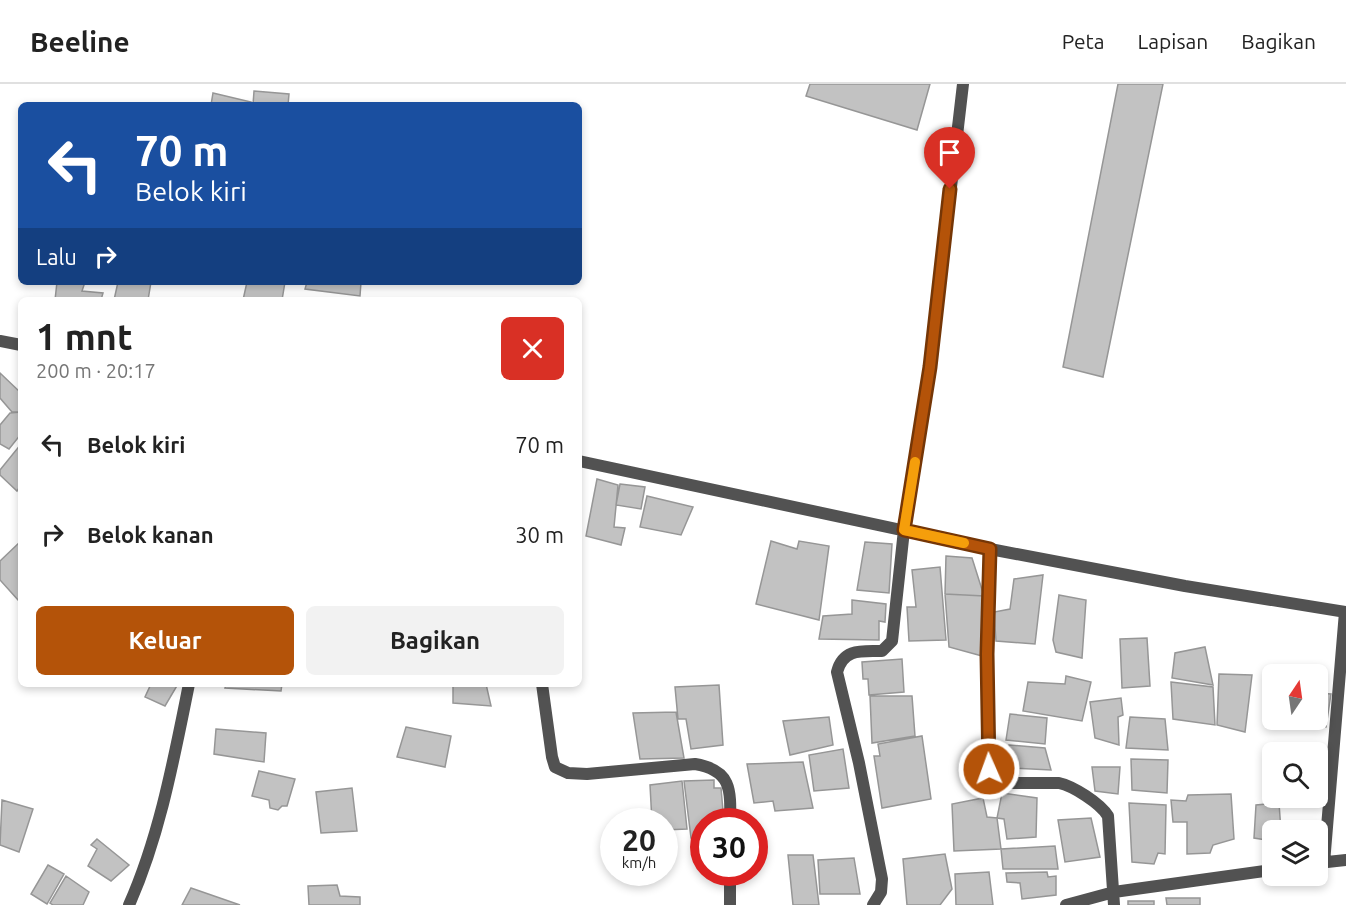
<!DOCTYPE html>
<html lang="id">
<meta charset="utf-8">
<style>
body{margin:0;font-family:Ubuntu,sans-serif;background:#f2f2f2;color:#222;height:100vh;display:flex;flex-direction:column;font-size:22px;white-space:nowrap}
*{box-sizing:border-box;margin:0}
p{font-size:20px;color:#767676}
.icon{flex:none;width:33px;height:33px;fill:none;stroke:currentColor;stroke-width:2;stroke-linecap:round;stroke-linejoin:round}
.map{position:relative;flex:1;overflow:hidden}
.drawer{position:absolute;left:18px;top:213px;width:564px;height:390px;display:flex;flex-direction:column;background:#fff;border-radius:9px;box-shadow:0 3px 9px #0003}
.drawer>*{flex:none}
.top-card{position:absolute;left:18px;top:18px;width:564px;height:183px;border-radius:9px;box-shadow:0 3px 9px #0003;background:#1a4fa0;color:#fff;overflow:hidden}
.needle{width:39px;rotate:13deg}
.controls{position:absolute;left:1262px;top:580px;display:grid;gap:12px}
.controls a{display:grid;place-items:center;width:66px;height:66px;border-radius:9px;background:#fff;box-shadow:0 3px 9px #0003;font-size:30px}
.speed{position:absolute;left:600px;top:724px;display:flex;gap:12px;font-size:30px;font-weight:700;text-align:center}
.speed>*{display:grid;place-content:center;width:78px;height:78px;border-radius:50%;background:#fff;box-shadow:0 3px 9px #0003;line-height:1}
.speed small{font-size:15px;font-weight:400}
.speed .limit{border:9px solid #d22;background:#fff;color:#111}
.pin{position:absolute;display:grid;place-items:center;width:51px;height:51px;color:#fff;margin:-62px -26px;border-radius:50% 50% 50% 0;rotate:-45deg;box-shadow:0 0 6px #0007}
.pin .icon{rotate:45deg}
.me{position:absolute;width:66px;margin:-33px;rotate:358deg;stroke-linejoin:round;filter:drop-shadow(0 0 4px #0008)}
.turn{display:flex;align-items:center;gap:21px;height:126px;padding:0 18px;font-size:27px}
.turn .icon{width:78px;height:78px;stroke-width:2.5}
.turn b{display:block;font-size:42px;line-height:51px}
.then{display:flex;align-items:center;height:57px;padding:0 18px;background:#0003;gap:12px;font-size:22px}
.round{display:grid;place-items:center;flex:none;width:63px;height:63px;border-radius:9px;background:#f2f2f2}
.head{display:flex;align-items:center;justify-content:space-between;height:102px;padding:0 18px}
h1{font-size:36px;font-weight:600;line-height:45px}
.button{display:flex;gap:12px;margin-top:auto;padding:12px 18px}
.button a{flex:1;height:69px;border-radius:9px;background:#b45309;color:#fff;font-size:24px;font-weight:600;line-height:69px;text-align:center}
.button a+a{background:#f2f2f2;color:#222}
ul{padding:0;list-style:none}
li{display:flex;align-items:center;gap:18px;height:90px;padding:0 18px}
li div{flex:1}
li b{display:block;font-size:22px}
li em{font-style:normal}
header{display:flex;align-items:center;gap:36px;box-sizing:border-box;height:84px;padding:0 30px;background:#fff;border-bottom:2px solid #e0e0e0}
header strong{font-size:28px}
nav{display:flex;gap:33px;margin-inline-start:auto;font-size:21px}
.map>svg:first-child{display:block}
.building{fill:#c2c2c2;stroke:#969696;stroke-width:1.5}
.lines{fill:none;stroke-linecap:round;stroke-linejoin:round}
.lane{stroke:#525252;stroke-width:12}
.street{stroke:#525252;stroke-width:12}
.route-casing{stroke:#753606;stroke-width:15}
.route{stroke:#b45309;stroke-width:10}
.slow{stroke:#f59e0b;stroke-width:10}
</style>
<header>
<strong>Beeline</strong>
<nav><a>Peta</a><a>Lapisan</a><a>Bagikan</a></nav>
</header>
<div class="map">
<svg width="1346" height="821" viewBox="0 0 1346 821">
<rect width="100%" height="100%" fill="#fff"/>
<!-- building -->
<path class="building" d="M 810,0 L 930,0 L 917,46 L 806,12 Z
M 1118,0 L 1163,0 L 1103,293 L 1063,283 Z
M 254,7 L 289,10 L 288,21 L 253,21 Z
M 213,9 L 251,18 L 250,21 L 211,21 Z
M 57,198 L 85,198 L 82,207 L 103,209 L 101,216 L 55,216 Z
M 118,198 L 151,198 L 148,216 L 114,216 Z
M 247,198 L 285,198 L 282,216 L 243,216 Z
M 307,198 L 361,198 L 360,212 L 305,205 Z
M 0,289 L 21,309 L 21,328 L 12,328 L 0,314 Z
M 21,328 L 21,350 L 9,365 L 0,360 L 0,341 L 10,329 Z
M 21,360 L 21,401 L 17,407 L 0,391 L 0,386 Z
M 597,395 L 618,401 L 614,443 L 625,444 L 621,461 L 586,452 Z
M 620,400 L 645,403 L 641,425 L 616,421 Z
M 647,412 L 693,423 L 681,451 L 640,443 Z
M 21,457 L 21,516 L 19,517 L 0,496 L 0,477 Z
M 771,457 L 797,465 L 799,457 L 829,462 L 819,536 L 756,520 Z
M 865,458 L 892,460 L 889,509 L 857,506 Z
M 946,472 L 972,474 L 984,512 L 945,510 Z
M 940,483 L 946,556 L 909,557 L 907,523 L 916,523 L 912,486 Z
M 1043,491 L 1035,560 L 996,557 L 994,528 L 1010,525 L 1014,495 Z
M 945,510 L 984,512 L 982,572 L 949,563 Z
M 1059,511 L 1086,516 L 1082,574 L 1056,568 L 1053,556 Z
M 852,516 L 886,520 L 885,538 L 879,537 L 879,556 L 819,555 L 823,532 L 852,530 Z
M 1147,554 L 1150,602 L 1122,604 L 1120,555 Z
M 1205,563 L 1213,601 L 1172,594 L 1175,569 Z
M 902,575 L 904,608 L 869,611 L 868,595 L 863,595 L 862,578 Z
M 1219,590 L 1252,591 L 1245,648 L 1217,641 Z
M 1066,592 L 1091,598 L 1082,637 L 1023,627 L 1028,598 L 1065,600 Z
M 1171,598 L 1213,603 L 1215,641 L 1173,635 Z
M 151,600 L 178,600 L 165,622 L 145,613 Z
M 226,600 L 282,600 L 281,607 L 225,604 Z
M 453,600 L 486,600 L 491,622 L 453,619 Z
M 719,601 L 723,661 L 691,665 L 686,635 L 678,635 L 675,603 Z
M 1269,605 L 1272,605 L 1272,636 L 1317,636 L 1317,609 L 1331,610 L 1326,643 L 1269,637 Z
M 870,612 L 912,612 L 915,652 L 872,659 Z
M 1121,614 L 1123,631 L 1118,633 L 1119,661 L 1095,654 L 1090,618 Z
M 676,628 L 684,674 L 640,675 L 633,629 Z
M 1010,630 L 1047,634 L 1045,660 L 1006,656 Z
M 829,633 L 833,661 L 790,671 L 783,637 Z
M 1130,633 L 1165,635 L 1168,666 L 1126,664 Z
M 406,643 L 451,652 L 445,683 L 397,673 Z
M 216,645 L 266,649 L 264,678 L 214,670 Z
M 922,652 L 931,715 L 882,724 L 874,672 L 880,672 L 878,660 Z
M 1009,661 L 1045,664 L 1051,686 L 1009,684 Z
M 843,665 L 849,704 L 814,707 L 809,671 Z
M 1131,675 L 1168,676 L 1167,709 L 1132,706 Z
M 803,678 L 813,724 L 775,727 L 773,717 L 754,719 L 747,680 Z
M 1092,683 L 1120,683 L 1118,710 L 1095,707 Z
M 259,687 L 295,695 L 287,722 L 282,722 L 278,726 L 270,724 L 269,716 L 252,712 Z
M 714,696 L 714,704 L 721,704 L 724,738 L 704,738 L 704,753 L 691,754 L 684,697 Z
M 682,697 L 687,745 L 664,746 L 664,738 L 652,738 L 650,701 Z
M 352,704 L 357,747 L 321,749 L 316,708 Z
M 1002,709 L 1037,714 L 1036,753 L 1007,755 L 1004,735 L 997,734 Z
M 1231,710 L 1234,755 L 1213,761 L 1210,769 L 1187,770 L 1187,738 L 1173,738 L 1171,716 L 1186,717 L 1188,711 Z
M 983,714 L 987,733 L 997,734 L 1001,765 L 954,767 L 952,720 Z
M 2,716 L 33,725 L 19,768 L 0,761 Z
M 1129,719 L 1166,721 L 1165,770 L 1158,769 L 1154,780 L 1132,778 Z
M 1279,719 L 1281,747 L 1272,747 L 1272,750 L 1268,750 L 1266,756 L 1254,754 L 1256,721 Z
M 1091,734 L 1100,773 L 1065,778 L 1058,736 Z
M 1292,741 L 1314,744 L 1313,747 L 1292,747 Z
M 97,755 L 129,781 L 111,797 L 88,782 L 97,765 L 91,761 Z
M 1055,762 L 1058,785 L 1003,785 L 1001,765 Z
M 945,770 L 952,805 L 940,821 L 907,821 L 903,775 Z
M 788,771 L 813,771 L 819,821 L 793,821 Z
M 854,774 L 860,810 L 820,810 L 818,776 Z
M 48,781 L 64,790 L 47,820 L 31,810 Z
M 989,788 L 993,821 L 956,821 L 955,790 Z
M 1047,788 L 1048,793 L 1056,792 L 1056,811 L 1022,815 L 1020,799 L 1007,798 L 1006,789 Z
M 66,792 L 89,808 L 83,821 L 53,821 L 50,819 Z
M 337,801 L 340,812 L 360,813 L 360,821 L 309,821 L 308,802 Z
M 191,804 L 240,821 L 182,821 Z
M 1166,814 L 1200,814 L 1200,821 L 1167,821 Z
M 1128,817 L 1154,817 L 1154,821 L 1128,821 Z"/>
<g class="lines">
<!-- lane -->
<path class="lane" d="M 904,446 L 930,283 L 963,0"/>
<!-- street -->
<path class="street" d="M 0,257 L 21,261
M 579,377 L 990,465 L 1185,502 L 1346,528
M 990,465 L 987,570 L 990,690 L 997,699 L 1059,699 C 1073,702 1100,719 1108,732 L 1114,821
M 542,600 L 552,673 L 555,683 L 568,689 L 587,690 L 695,680 C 731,686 731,705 730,738
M 1318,779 L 1346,776
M 1324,779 L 1345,528
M 730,789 L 730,821
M 129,821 C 160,751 174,674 189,600
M 873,821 L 881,808 L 882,795 L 859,679 L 837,588 C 843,564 862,567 882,567 L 892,557 L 904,446
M 1066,821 L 1114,808 L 1272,786"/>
</g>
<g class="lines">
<!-- route casing -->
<g class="route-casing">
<path id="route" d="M 950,105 L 930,283 L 904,446 L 990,465 L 987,570 L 989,685"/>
</g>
<!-- route -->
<use href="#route" class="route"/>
<!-- slow -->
<path class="slow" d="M 915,378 L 904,446 L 964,459"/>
</g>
</svg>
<div class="controls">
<a><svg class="needle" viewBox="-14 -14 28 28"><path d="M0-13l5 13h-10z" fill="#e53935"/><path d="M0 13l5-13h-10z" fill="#767676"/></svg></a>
<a><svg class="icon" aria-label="search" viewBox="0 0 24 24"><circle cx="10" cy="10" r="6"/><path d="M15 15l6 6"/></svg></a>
<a><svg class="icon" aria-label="layers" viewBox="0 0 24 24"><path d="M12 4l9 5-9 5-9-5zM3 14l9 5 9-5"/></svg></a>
</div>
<div class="speed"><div>20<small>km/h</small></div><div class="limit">30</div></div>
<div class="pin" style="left:950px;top:105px;background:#d93025"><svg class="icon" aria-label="arrive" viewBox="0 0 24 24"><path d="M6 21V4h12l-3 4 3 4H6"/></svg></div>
<svg class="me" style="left:989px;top:685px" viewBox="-20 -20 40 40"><circle r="17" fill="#b45309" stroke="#fff" stroke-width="3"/><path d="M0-11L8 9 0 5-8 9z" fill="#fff"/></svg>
<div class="top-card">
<div class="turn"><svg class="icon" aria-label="left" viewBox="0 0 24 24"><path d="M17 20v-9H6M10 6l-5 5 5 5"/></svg><div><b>70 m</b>Belok kiri</div></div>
<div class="then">Lalu<svg class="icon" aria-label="right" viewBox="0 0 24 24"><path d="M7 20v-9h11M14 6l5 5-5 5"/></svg></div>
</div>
<section class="drawer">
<div class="head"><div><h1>1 mnt</h1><p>200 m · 20:17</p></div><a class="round" style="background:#d93025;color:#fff"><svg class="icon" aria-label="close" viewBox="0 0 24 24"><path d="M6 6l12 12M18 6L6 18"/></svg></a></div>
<ul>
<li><svg class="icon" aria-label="left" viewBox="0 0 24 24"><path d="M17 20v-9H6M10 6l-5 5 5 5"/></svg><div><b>Belok kiri</b></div><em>70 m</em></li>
<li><svg class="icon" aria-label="right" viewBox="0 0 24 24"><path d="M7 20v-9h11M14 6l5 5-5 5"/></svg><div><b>Belok kanan</b></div><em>30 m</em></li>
</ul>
<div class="button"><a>Keluar</a><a>Bagikan</a></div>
</section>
</div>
